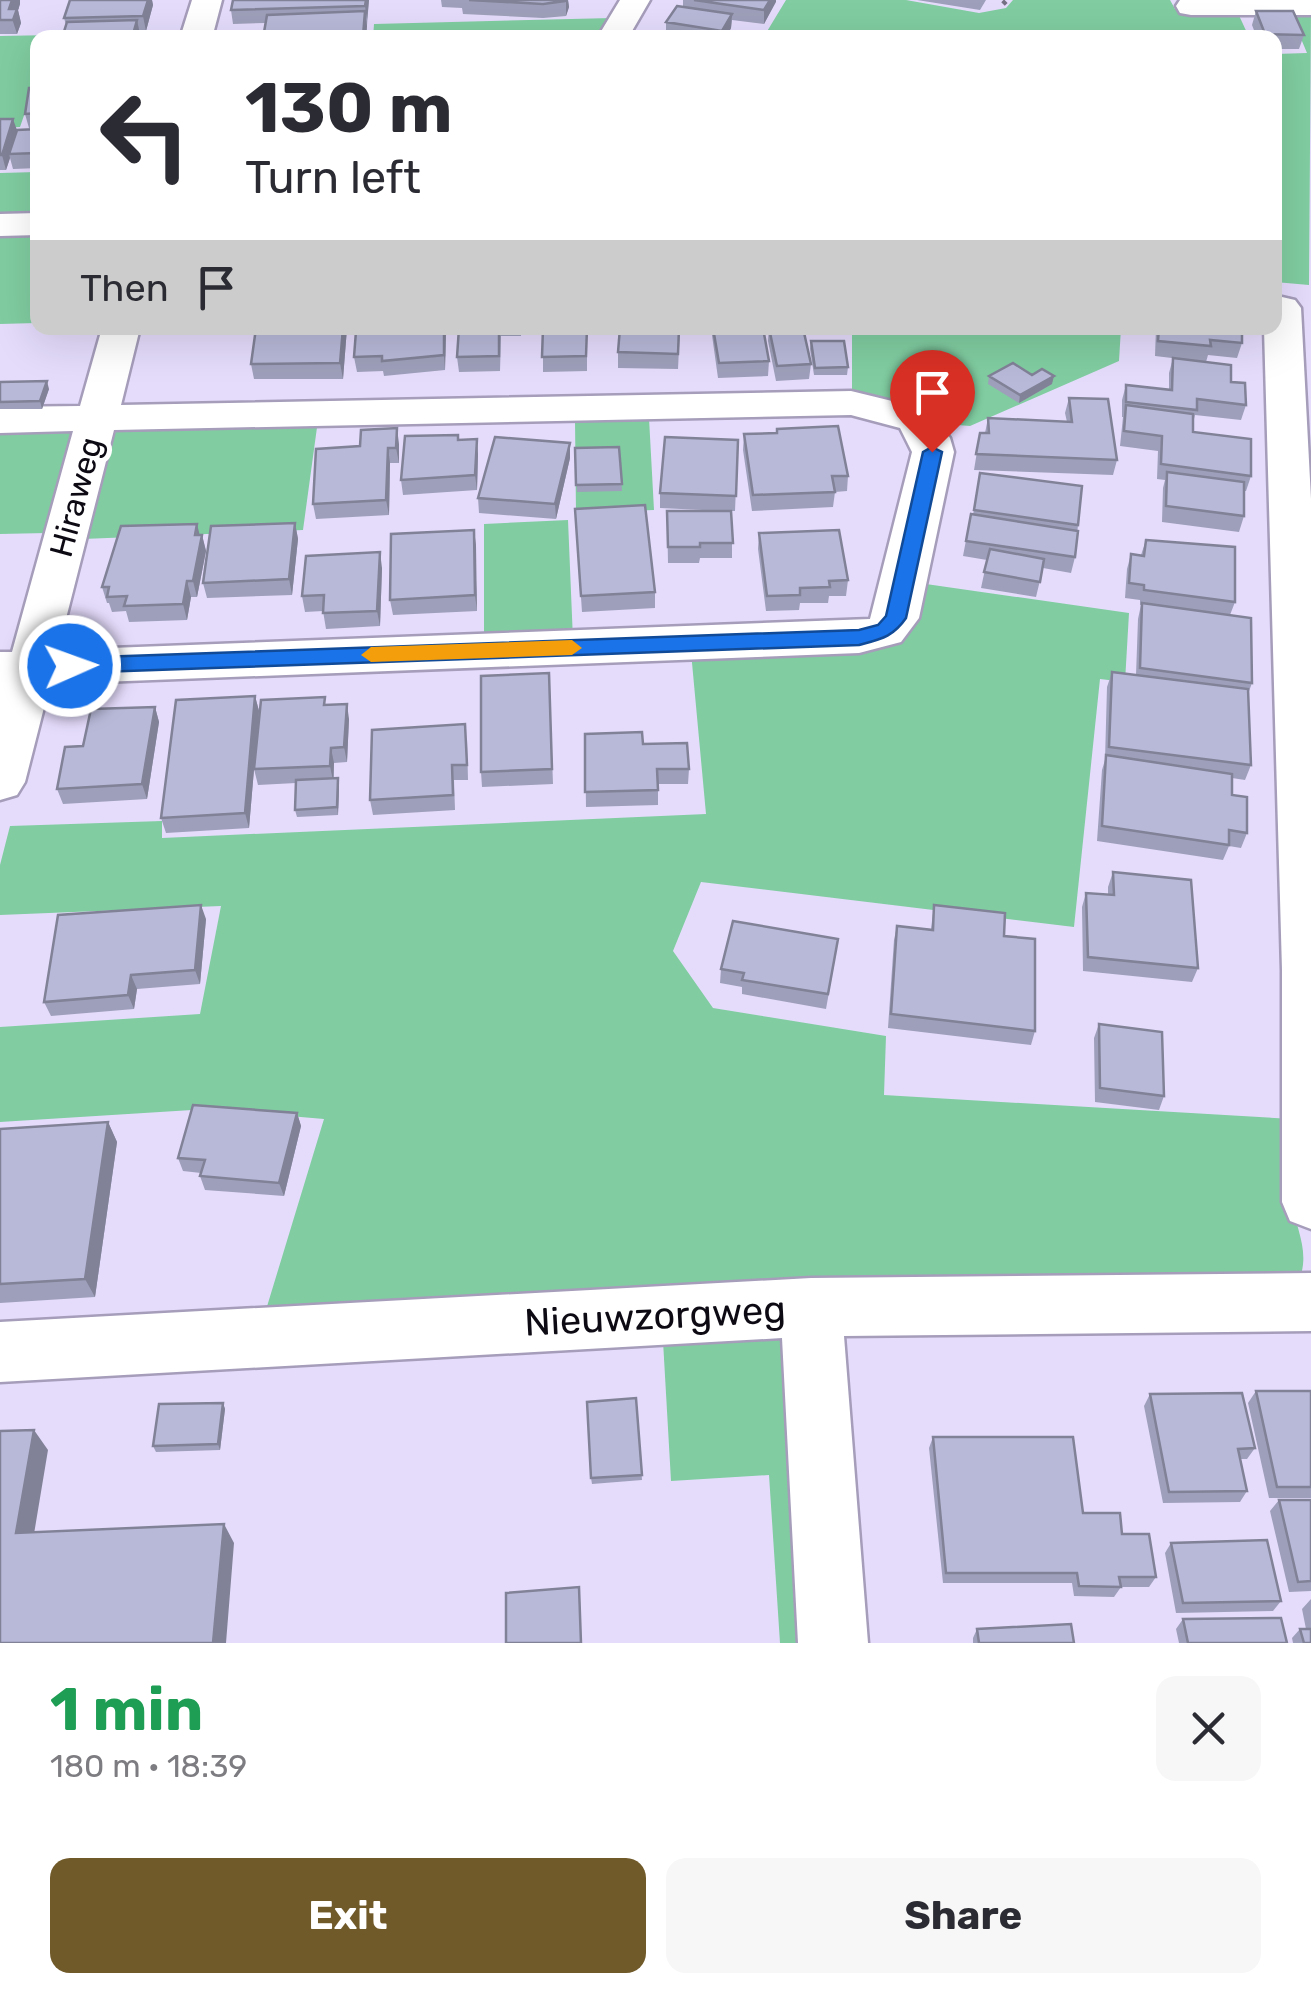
<!DOCTYPE html>
<meta charset="utf-8">
<style>
body{margin:0;font-family:Rubik,sans-serif;background:#f7f7f7;color:#2b2b33;height:100vh;display:flex;flex-direction:column;font-size:38px;white-space:nowrap}
*{box-sizing:border-box;margin:0}
p{font-size:32px;color:#7c7c81}
.icon{flex:none;width:55px;height:55px;fill:none;stroke:currentColor;stroke-width:2;stroke-linecap:round;stroke-linejoin:round}
.map{position:relative;height:1643px;overflow:hidden}
.side{display:flex;flex-direction:column;background:#fff;flex:1}
.side>*{flex:none}
.hud{position:absolute;left:30px;top:30px;width:1252px;height:305px;border-radius:20px;box-shadow:0 10px 40px #0002;background:#fff;color:#2b2b33;overflow:hidden}
.pin{position:absolute;display:grid;place-items:center;width:85px;height:85px;color:#fff;margin:-102px -42px;border-radius:50% 50% 50% 0;rotate:-45deg;box-shadow:0 0 10px #0007}
.pin .icon{rotate:45deg}
.me{position:absolute;width:110px;margin:-55px;rotate:88deg;stroke-linejoin:round;filter:drop-shadow(0 0 8px #0008)}
.turn{display:flex;align-items:center;gap:35px;height:210px;padding:0 50px;font-size:45px}
.turn .icon{width:130px;height:130px;stroke-width:2.5}
.turn b{display:block;font-size:70px;line-height:85px}
.then{display:flex;align-items:center;height:95px;padding:0 50px;background:#0003;gap:20px;font-size:38px}
.round{display:grid;place-items:center;flex:none;width:105px;height:105px;border-radius:20px;background:#f7f7f7}
.summary{display:flex;align-items:center;justify-content:space-between;height:170px;padding:0 50px}
h1{font-size:60px;font-weight:700;line-height:75px;color:#1e9e55}
.cta{display:flex;gap:20px;margin-top:auto;padding:20px 50px}
.cta a{flex:1;height:115px;border-radius:20px;background:#715a2a;color:#fff;font-size:40px;font-weight:700;line-height:115px;text-align:center}
.cta a+a{background:#f7f7f7;color:#2b2b33}
.map>svg:first-child{display:block}
.green{fill:#81cda1}
.lines{fill:none;stroke-linecap:round;stroke-linejoin:round}
.street-casing{stroke:#a59dba;stroke-width:5}
.path{stroke:#767084;stroke-width:5;stroke-dasharray:4 5;stroke-linecap:butt}
.street{fill:#fff;fill-rule:evenodd}
.wall{fill:#9e9fba}
.shaded-wall{fill:#818297}
.building{fill:#b8b9d8;stroke:#818297;stroke-width:2.5}
.route{fill:#1a73e8;stroke:#114b97;stroke-width:2.5}
.slow{fill:#f59e0b}
.labels{text-anchor:middle;dominant-baseline:central;stroke-width:10;stroke-linejoin:round;paint-order:stroke}
.street-label{font-size:32px;fill:#0d0a14;stroke:#fff}
.near-street-label{font-size:38px;fill:#0d0a14;stroke:#fff}
</style>
<div class="map">
<svg width="1311" height="1643" viewBox="0 0 1311 1643">
<rect width="100%" height="100%" fill="#e5dcfc"/>
<!-- green -->
<path class="green" d="M 786,0 L 906,0 L 979,13 L 1006,8 L 1013,0 L 1170,0 L 1175,9 L 1236,9 L 1249,37 L 763,38 Z
M 1289,10 L 1311,10 L 1309,285 L 1275,282 L 1275,54 L 1307,53 Z
M 612,18 L 600,37 L 373,38 L 374,24 Z
M 53,35 L 38,38 L 37,78 L 20,127 L 0,128 L 0,36 Z
M 37,172 L 37,220 L 0,220 L 0,173 Z
M 37,228 L 37,323 L 0,324 L 0,229 Z
M 852,328 L 1121,328 L 1119,361 L 970,426 L 933,423 L 852,397 Z
M 649,418 L 654,510 L 576,513 L 575,420 Z
M 318,420 L 303,530 L 83,539 L 109,441 L 116,432 L 133,427 Z
M 0,426 L 71,429 L 77,435 L 47,533 L 0,534 Z
M 568,520 L 573,640 L 484,644 L 484,524 Z
M 919,583 L 1129,613 L 1125,682 L 1100,679 L 1074,927 L 701,882 L 673,951 L 713,1008 L 886,1036 L 884,1095 L 1292,1119 C 1292,1144 1287,1175 1291,1200 C 1297,1232 1311,1253 1298,1283 L 265,1313 L 324,1119 L 208,1109 L 0,1122 L 0,1027 L 200,1014 L 221,906 L 0,915 L 0,865 L 10,826 L 162,821 L 162,838 L 706,814 L 691,652 L 863,649 Z
M 774,1334 L 800,1340 L 841,1643 L 780,1643 L 769,1475 L 671,1481 L 663,1341 Z"/>
<g class="lines">
<!-- street casing -->
<g class="street-casing">
<path id="street" d="M 192,0 L 222,0 L 212,38 L 180,38 Z
M 620,0 L 650,0 L 628,38 L 597,38 Z
M 1180,0 L 1311,0 L 1311,15 L 1191,15 L 1180,13 L 1176,6 Z
M 38,213 L 38,235 L 0,236 L 0,214 Z
M 1282,297 L 1295,300 L 1301,308 L 1311,499 L 1311,1229 L 1290,1221 L 1282,1202 L 1282,970 L 1264,328 L 1275,328 L 1275,298 Z
M 102,328 L 140,328 L 121,405 L 851,391 L 929,410 L 950,438 L 954,452 L 919,618 L 901,642 L 859,653 L 50,684 L 25,782 L 17,795 L 0,800 L 0,652 L 12,652 L 73,431 L 0,433 L 0,407 L 80,406 ZM 851,415 L 900,428 L 912,452 L 870,619 L 58,650 L 114,430 Z
M 1311,1273 L 1311,1331 L 844,1336 L 868,1643 L 798,1643 L 782,1338 L 0,1382 L 0,1322 L 811,1278 Z"/>
</g>
<!-- path -->
<path class="path" d="M 1003,4 L 1007,0"/>
<!-- street -->
<use href="#street" class="street"/>
</g>
<!-- wall -->
<path class="wall" d="M 0,0 L 20,4 L 18,10 L 21,23 L 17,34 L 0,34 Z
M 70,0 L 152,0 L 153,5 L 146,31 L 139,31 L 140,34 L 66,25 L 64,18 Z
M 233,0 L 369,0 L 366,38 L 263,38 L 265,23 L 233,24 L 231,10 Z
M 441,0 L 568,0 L 569,7 L 566,16 L 543,18 L 463,14 L 462,8 L 442,7 Z
M 683,0 L 776,0 L 764,24 L 732,20 L 731,28 L 726,38 L 666,37 L 666,22 L 683,6 Z
M 917,0 L 986,0 L 980,10 Z
M 1256,11 L 1304,35 L 1299,49 L 1275,49 L 1275,38 L 1257,38 L 1252,25 Z
M 38,88 L 38,128 L 29,128 L 25,114 Z
M 0,119 L 17,131 L 38,129 L 38,168 L 13,169 L 10,158 L 6,170 L 0,170 Z
M 256,328 L 347,328 L 343,379 L 254,379 L 251,364 Z
M 364,328 L 446,328 L 445,370 L 384,376 L 383,371 L 357,372 L 354,357 Z
M 459,328 L 521,328 L 521,336 L 501,336 L 500,371 L 459,372 L 457,357 Z
M 530,328 L 587,328 L 587,371 L 543,372 L 543,328 Z
M 680,328 L 678,369 L 618,368 L 618,352 Z
M 711,328 L 763,328 L 769,361 L 768,376 L 718,378 Z
M 769,328 L 842,328 L 841,333 L 804,330 L 811,364 L 809,379 L 776,381 L 768,341 Z
M 1156,328 L 1242,328 L 1242,343 L 1237,358 L 1208,355 L 1206,362 L 1155,356 Z
M 811,341 L 848,367 L 847,375 L 814,375 L 810,349 Z
M 1173,358 L 1231,382 L 1246,405 L 1241,420 L 1195,415 L 1193,423 L 1193,432 L 1251,476 L 1246,491 L 1244,491 L 1244,516 L 1239,532 L 1162,522 L 1163,488 L 1165,480 L 1157,479 L 1158,451 L 1120,446 L 1123,417 L 1122,417 L 1122,400 L 1126,385 L 1169,390 L 1169,373 Z
M 1032,375 L 1052,384 L 1019,403 L 988,384 L 989,376 Z
M 0,382 L 49,389 L 42,409 L 0,409 Z
M 1069,398 L 1117,460 L 1113,475 L 974,470 L 980,433 L 985,433 L 988,418 L 1067,422 L 1065,413 Z
M 744,434 L 848,476 L 847,491 L 835,492 L 833,507 L 752,511 L 743,450 Z
M 458,440 L 478,454 L 477,490 L 403,495 L 401,480 Z
M 738,440 L 735,511 L 732,511 L 732,558 L 700,558 L 699,563 L 668,563 L 667,511 L 724,511 L 660,508 L 660,493 Z
M 399,444 L 399,463 L 390,463 L 389,515 L 316,519 L 313,504 L 316,449 Z
M 619,447 L 622,491 L 577,492 L 575,448 Z
M 570,458 L 556,519 L 479,513 L 478,498 Z
M 980,473 L 1078,525 L 1075,557 L 1071,573 L 1043,568 L 1036,597 L 981,588 L 987,560 L 963,556 L 971,514 L 973,515 Z
M 575,509 L 655,592 L 655,608 L 582,612 Z
M 295,523 L 298,539 L 292,595 L 207,598 L 203,583 Z
M 474,530 L 477,611 L 393,615 L 390,600 Z
M 759,533 L 848,580 L 846,596 L 829,596 L 828,603 L 800,603 L 799,610 L 766,611 L 758,549 Z
M 200,535 L 202,535 L 206,551 L 197,597 L 191,597 L 187,620 L 129,622 L 126,611 L 112,612 L 109,603 L 107,603 L 102,587 Z
M 1146,540 L 1235,602 L 1230,615 L 1252,683 L 1248,694 L 1251,765 L 1245,780 L 1232,778 L 1232,795 L 1247,833 L 1241,848 L 1229,846 L 1223,860 L 1097,841 L 1102,770 L 1105,760 L 1107,687 L 1112,672 L 1136,675 L 1138,619 L 1141,605 L 1140,605 L 1140,600 L 1125,598 L 1127,569 L 1131,554 L 1141,555 Z
M 382,568 L 380,626 L 326,629 L 323,611 L 305,612 L 302,596 Z
M 549,673 L 553,784 L 482,787 L 481,772 Z
M 255,696 L 259,711 L 249,828 L 166,833 L 161,818 Z
M 326,705 L 349,719 L 347,762 L 334,763 L 334,778 L 339,785 L 338,815 L 297,817 L 295,810 L 296,783 L 258,785 L 254,769 Z
M 155,707 L 159,722 L 147,799 L 63,804 L 57,789 L 83,746 Z
M 585,734 L 643,744 L 689,769 L 688,784 L 658,784 L 658,805 L 586,807 Z
M 467,740 L 468,780 L 454,780 L 455,810 L 373,815 L 370,800 Z
M 1113,872 L 1198,968 L 1192,982 L 1083,971 L 1082,907 L 1086,893 L 1108,895 L 1108,887 Z
M 934,905 L 1004,936 L 1035,1031 L 1031,1045 L 888,1028 L 894,940 L 897,926 L 931,929 Z
M 206,919 L 200,984 L 137,989 L 134,1009 L 51,1016 L 44,1002 Z
M 836,953 L 826,1009 L 742,994 L 742,987 L 720,983 L 721,969 Z
M 1099,1024 L 1164,1096 L 1159,1110 L 1095,1102 L 1094,1038 Z
M 297,1113 L 301,1126 L 284,1196 L 205,1190 L 200,1176 L 201,1173 L 183,1171 L 178,1158 Z
M 108,1122 L 117,1142 L 95,1297 L 0,1303 L 0,1129 Z
M 1256,1391 L 1311,1391 L 1311,1498 L 1269,1498 L 1248,1403 Z
M 1150,1394 L 1255,1448 L 1247,1459 L 1240,1459 L 1247,1491 L 1240,1502 L 1163,1503 L 1144,1406 Z
M 636,1398 L 642,1480 L 592,1484 L 591,1478 Z
M 223,1403 L 225,1409 L 220,1450 L 156,1452 L 153,1446 Z
M 933,1437 L 1122,1534 L 1156,1577 L 1149,1587 L 1121,1587 L 1114,1597 L 1074,1596 L 1072,1583 L 943,1583 L 929,1448 Z
M 1279,1500 L 1311,1500 L 1311,1591 L 1289,1592 L 1270,1511 Z
M 1171,1543 L 1281,1601 L 1273,1611 L 1176,1613 L 1165,1553 Z
M 1311,1599 L 1311,1643 L 1293,1643 L 1292,1638 L 1300,1629 L 1306,1629 L 1302,1609 Z
M 1183,1619 L 1287,1643 L 1179,1643 L 1176,1629 Z
M 977,1629 L 1074,1643 L 973,1643 L 973,1638 Z"/>
<!-- shaded-wall -->
<path class="shaded-wall" d="M 12,0 L 20,0 L 20,4 L 18,10 L 21,23 L 17,34 L 9,9 Z
M 148,0 L 152,0 L 153,5 L 146,31 L 143,16 Z
M 366,0 L 369,0 L 367,20 L 365,6 Z
M 566,0 L 568,0 L 569,7 L 566,16 Z
M 770,0 L 776,0 L 776,2 L 764,24 L 764,10 Z
M 365,11 L 367,26 L 366,38 L 363,38 Z
M 732,14 L 731,28 L 726,38 L 721,38 L 722,31 Z
M 137,20 L 140,34 L 139,38 L 132,38 Z
M 13,119 L 18,133 L 9,154 L 10,158 L 6,170 L 2,155 Z
M 343,328 L 347,328 L 343,379 L 340,363 Z
M 444,328 L 446,328 L 445,370 L 444,355 Z
M 1054,376 L 1052,384 L 1019,403 L 1020,395 Z
M 47,381 L 49,389 L 42,409 L 40,401 Z
M 397,428 L 399,444 L 399,463 L 396,448 Z
M 477,439 L 478,454 L 477,490 L 475,475 Z
M 570,443 L 570,458 L 556,519 L 555,504 Z
M 388,448 L 390,463 L 389,515 L 386,500 Z
M 295,523 L 298,539 L 292,595 L 289,579 Z
M 197,524 L 201,540 L 202,535 L 206,551 L 197,597 L 193,581 Z
M 474,530 L 476,545 L 477,611 L 475,595 Z
M 380,552 L 382,568 L 380,626 L 377,611 Z
M 187,581 L 191,597 L 187,620 L 183,604 Z
M 255,696 L 259,711 L 249,828 L 245,813 Z
M 347,704 L 349,719 L 347,762 L 344,747 Z
M 155,707 L 159,722 L 147,799 L 142,784 Z
M 331,748 L 334,763 L 333,781 L 330,766 Z
M 338,778 L 339,785 L 338,815 L 337,807 Z
M 201,905 L 206,919 L 200,984 L 195,970 Z
M 131,975 L 137,989 L 134,1009 L 128,995 Z
M 297,1113 L 301,1126 L 284,1196 L 279,1183 Z
M 108,1122 L 117,1142 L 95,1297 L 85,1279 Z
M 223,1403 L 225,1409 L 220,1450 L 218,1444 Z
M 34,1430 L 48,1450 L 31,1552 L 16,1533 Z
M 224,1524 L 234,1543 L 226,1643 L 213,1643 Z"/>
<!-- building -->
<path class="building" d="M 0,0 L 12,0 L 9,9 L 17,9 L 13,20 L 0,20 Z
M 70,0 L 148,0 L 143,16 L 64,18 Z
M 233,0 L 366,0 L 365,6 L 231,10 Z
M 469,0 L 566,0 L 565,1 L 543,4 Z
M 694,0 L 770,0 L 764,10 Z
M 677,6 L 732,14 L 722,31 L 666,22 Z
M 365,11 L 363,36 L 263,38 L 267,15 Z
M 1256,11 L 1293,11 L 1304,35 L 1265,34 Z
M 137,20 L 132,38 L 62,38 L 67,22 Z
M 29,88 L 38,88 L 38,113 L 25,114 Z
M 0,119 L 13,119 L 2,155 L 0,155 Z
M 38,129 L 38,153 L 9,154 L 17,130 Z
M 256,328 L 343,328 L 340,363 L 251,364 Z
M 364,328 L 444,328 L 444,355 L 382,361 L 382,356 L 354,357 L 356,331 L 364,331 Z
M 459,328 L 499,328 L 499,356 L 457,357 Z
M 543,328 L 587,328 L 586,356 L 542,357 Z
M 620,328 L 679,328 L 678,354 L 618,352 Z
M 713,328 L 763,328 L 769,361 L 719,363 Z
M 769,328 L 803,328 L 811,364 L 777,366 Z
M 1159,328 L 1242,328 L 1242,343 L 1210,340 L 1211,346 L 1158,341 Z
M 811,341 L 844,341 L 848,367 L 815,368 Z
M 1173,358 L 1231,365 L 1231,382 L 1245,383 L 1246,405 L 1197,399 L 1197,410 L 1126,402 L 1126,385 L 1172,390 Z
M 1013,363 L 1032,375 L 1042,369 L 1054,376 L 1020,395 L 989,376 Z
M 47,381 L 40,401 L 0,402 L 0,382 Z
M 1069,398 L 1108,399 L 1117,460 L 976,454 L 980,433 L 989,433 L 988,418 L 1072,422 Z
M 1126,405 L 1193,414 L 1193,432 L 1251,439 L 1251,476 L 1161,464 L 1162,436 L 1124,431 Z
M 838,426 L 848,476 L 832,476 L 835,492 L 753,495 L 744,434 L 777,433 L 777,429 Z
M 397,428 L 396,448 L 388,448 L 386,500 L 313,504 L 316,449 L 360,446 L 361,430 Z
M 458,435 L 458,440 L 477,439 L 475,475 L 401,480 L 405,436 Z
M 495,437 L 570,443 L 555,504 L 478,498 Z
M 665,437 L 738,440 L 736,496 L 660,493 Z
M 619,447 L 622,484 L 576,485 L 575,448 Z
M 1167,472 L 1244,482 L 1244,516 L 1166,506 Z
M 980,473 L 1082,486 L 1078,525 L 974,510 Z
M 645,505 L 655,592 L 581,596 L 575,509 Z
M 667,511 L 731,511 L 733,543 L 700,543 L 700,547 L 668,547 Z
M 971,514 L 1078,531 L 1075,557 L 966,541 Z
M 295,523 L 289,579 L 203,583 L 211,526 Z
M 197,524 L 195,535 L 202,535 L 193,581 L 187,581 L 183,604 L 124,606 L 127,596 L 107,597 L 109,587 L 102,587 L 121,526 Z
M 474,530 L 475,595 L 390,600 L 391,534 Z
M 839,530 L 848,580 L 829,581 L 830,587 L 800,588 L 800,595 L 767,596 L 759,533 Z
M 1146,540 L 1235,547 L 1235,602 L 1144,590 L 1144,585 L 1129,583 L 1131,554 L 1144,556 Z
M 990,549 L 1044,559 L 1040,582 L 984,572 Z
M 380,552 L 377,611 L 323,613 L 324,595 L 302,596 L 306,556 Z
M 1142,603 L 1251,618 L 1252,683 L 1140,668 Z
M 1112,672 L 1248,689 L 1251,765 L 1109,747 Z
M 549,673 L 552,769 L 481,772 L 481,676 Z
M 255,696 L 245,813 L 161,818 L 176,700 Z
M 325,697 L 324,705 L 347,704 L 344,747 L 331,748 L 330,766 L 254,769 L 261,700 Z
M 155,707 L 142,784 L 57,789 L 65,747 L 83,746 L 91,709 Z
M 465,724 L 467,765 L 452,765 L 453,795 L 370,800 L 372,730 Z
M 642,732 L 643,744 L 687,743 L 689,769 L 657,769 L 658,790 L 585,792 L 585,734 Z
M 1106,755 L 1232,774 L 1232,795 L 1247,797 L 1247,833 L 1229,830 L 1229,845 L 1102,826 Z
M 338,778 L 337,807 L 295,810 L 296,780 Z
M 1113,872 L 1191,880 L 1198,968 L 1088,957 L 1086,893 L 1114,895 Z
M 201,905 L 195,970 L 131,975 L 128,995 L 44,1002 L 58,915 Z
M 934,905 L 1005,913 L 1004,936 L 1035,939 L 1035,1031 L 891,1014 L 897,926 L 933,930 Z
M 733,921 L 838,939 L 828,994 L 742,980 L 744,973 L 721,969 Z
M 1099,1024 L 1162,1032 L 1164,1096 L 1100,1088 Z
M 193,1105 L 297,1113 L 279,1183 L 200,1176 L 205,1160 L 178,1158 Z
M 108,1122 L 85,1279 L 0,1284 L 0,1129 Z
M 1256,1391 L 1311,1391 L 1311,1487 L 1277,1487 Z
M 1242,1393 L 1255,1448 L 1238,1449 L 1247,1491 L 1169,1492 L 1150,1394 Z
M 636,1398 L 642,1475 L 591,1478 L 587,1402 Z
M 223,1403 L 218,1444 L 153,1446 L 159,1404 Z
M 34,1430 L 16,1533 L 224,1524 L 213,1643 L 0,1643 L 0,1431 Z
M 933,1437 L 1073,1437 L 1083,1513 L 1120,1513 L 1122,1534 L 1149,1534 L 1156,1577 L 1119,1577 L 1121,1587 L 1079,1586 L 1077,1573 L 946,1573 Z
M 1279,1500 L 1311,1500 L 1311,1581 L 1298,1582 Z
M 1267,1540 L 1281,1601 L 1183,1603 L 1171,1543 Z
M 579,1587 L 581,1643 L 506,1643 L 506,1593 Z
M 1281,1618 L 1287,1643 L 1188,1643 L 1183,1619 Z
M 1071,1624 L 1074,1643 L 979,1643 L 977,1629 Z
M 1300,1629 L 1311,1629 L 1311,1643 L 1304,1643 Z"/>
<!-- route -->
<path class="route" d="M 932,447 L 942,452 L 906,618 C 893,637 881,639 859,645 L 70,673 L 59,666 L 70,658 L 859,630 L 878,625 L 886,616 L 923,452 Z"/>
<!-- slow -->
<path class="slow" d="M 572,640 L 582,648 L 572,655 L 371,662 L 361,655 L 371,647 Z"/>
<g class="labels">
<!-- street labels -->
<g class="street-label">
<text transform="translate(76 497) rotate(-75)">Hiraweg</text>
</g>
<!-- near-street labels -->
<g class="near-street-label">
<text transform="translate(655 1316) rotate(-3)">Nieuwzorgweg</text>
</g>
</g>
</svg>
<div class="pin" style="left:932px;top:452px;background:#d93025"><svg class="icon" aria-label="arrive" viewBox="0 0 24 24"><path d="M6 21V4h12l-3 4 3 4H6"/></svg></div>
<svg class="me" style="left:70px;top:666px" viewBox="-20 -20 40 40"><circle r="17" fill="#1a73e8" stroke="#fff" stroke-width="3"/><path d="M0-11L8 9 0 5-8 9z" fill="#fff"/></svg>
<div class="hud">
<div class="turn"><svg class="icon" aria-label="left" viewBox="0 0 24 24"><path d="M17 20v-9H6M10 6l-5 5 5 5"/></svg><div><b>130 m</b>Turn left</div></div>
<div class="then">Then<svg class="icon" aria-label="arrive" viewBox="0 0 24 24"><path d="M6 21V4h12l-3 4 3 4H6"/></svg></div>
</div>
</div>
<section class="side">
<div class="summary"><div><h1>1 min</h1><p>180 m · 18:39</p></div><a class="round"><svg class="icon" aria-label="close" viewBox="0 0 24 24"><path d="M6 6l12 12M18 6L6 18"/></svg></a></div>
<div class="cta"><a>Exit</a><a>Share</a></div>
</section>
